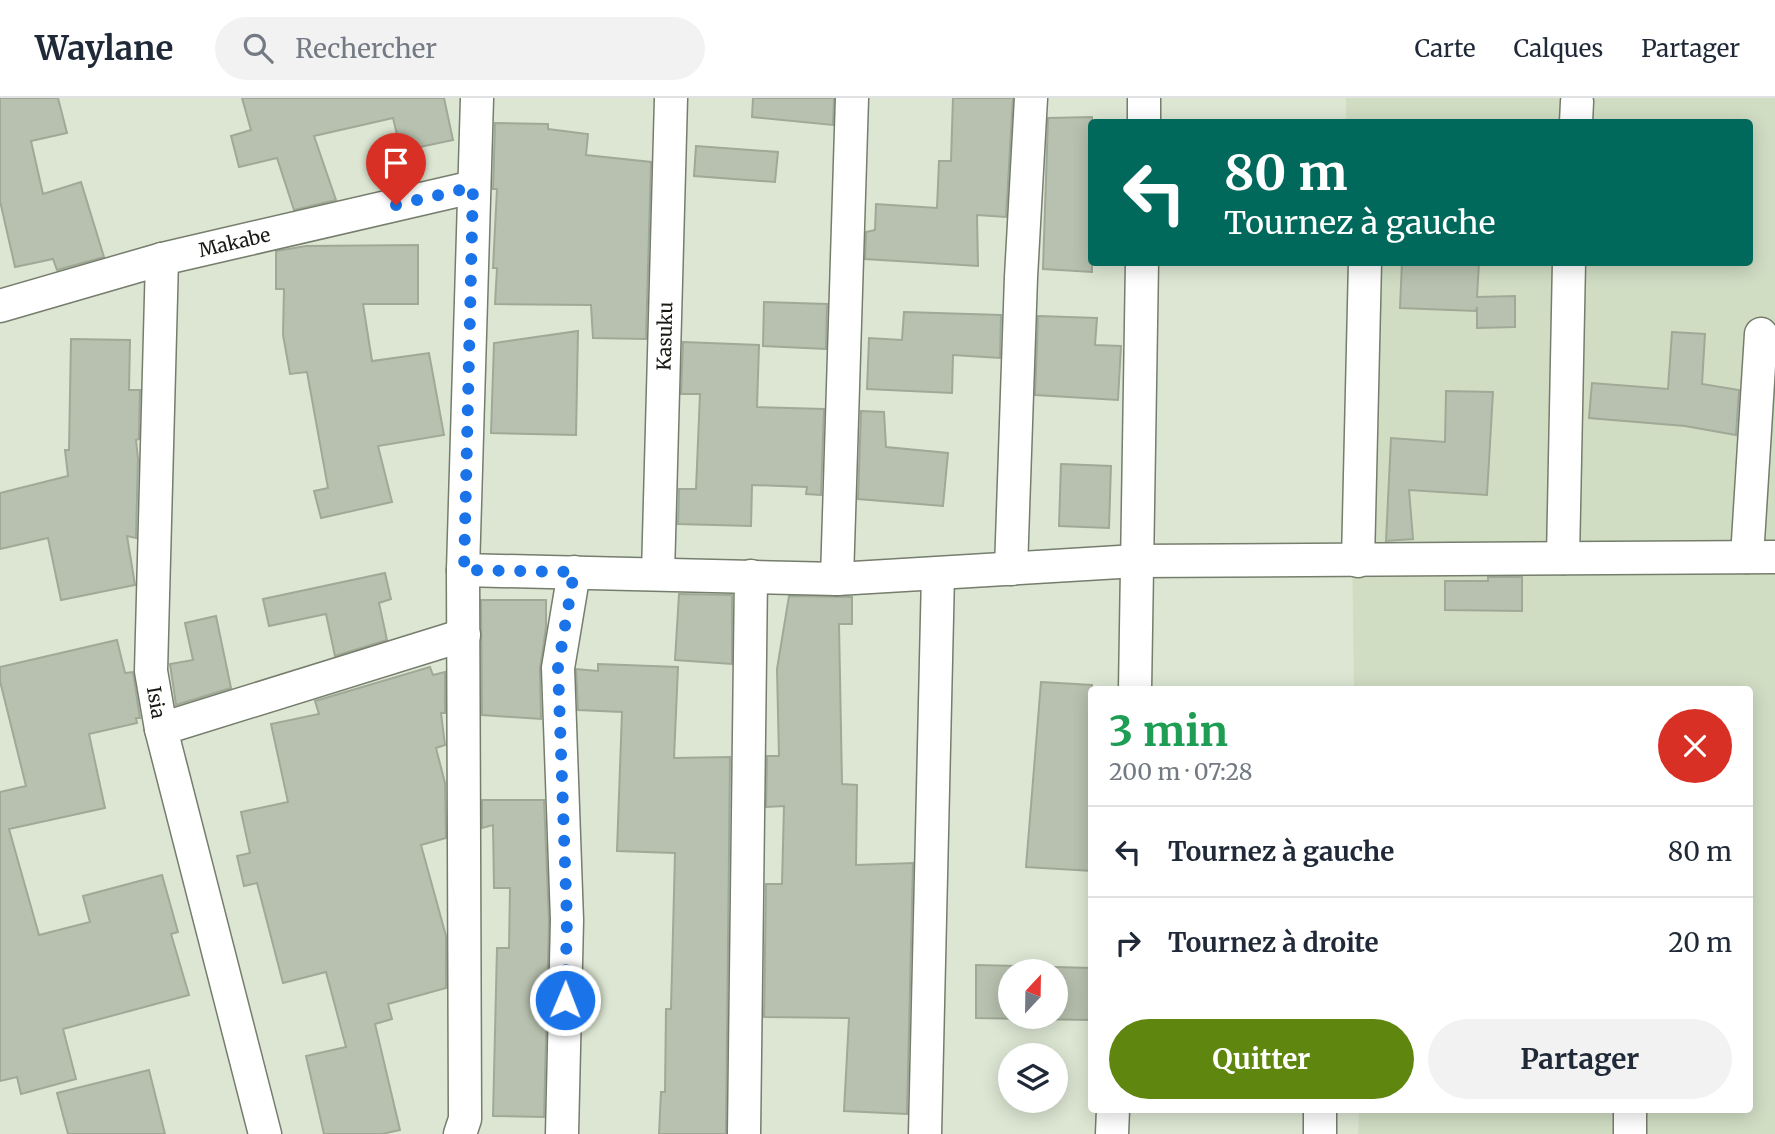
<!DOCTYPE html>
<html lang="fr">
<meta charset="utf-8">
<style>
body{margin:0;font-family:Merriweather,serif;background:#f2f2f3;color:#1f2937;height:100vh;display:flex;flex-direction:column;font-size:26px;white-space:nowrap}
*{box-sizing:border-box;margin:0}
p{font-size:23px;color:#747a83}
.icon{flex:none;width:38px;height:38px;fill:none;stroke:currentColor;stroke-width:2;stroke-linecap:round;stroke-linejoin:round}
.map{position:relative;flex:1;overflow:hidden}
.side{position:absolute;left:1088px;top:588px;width:665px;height:427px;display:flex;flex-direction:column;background:#fff;border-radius:7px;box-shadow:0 4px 18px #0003}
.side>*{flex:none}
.guide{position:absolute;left:1088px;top:21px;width:665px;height:147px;border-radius:7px;box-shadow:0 4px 18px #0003;background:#00695c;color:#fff;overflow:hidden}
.needle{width:46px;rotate:22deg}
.controls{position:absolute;left:998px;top:861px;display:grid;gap:14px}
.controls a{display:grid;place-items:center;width:70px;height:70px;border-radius:50%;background:#fff;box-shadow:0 4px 18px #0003;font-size:35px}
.pin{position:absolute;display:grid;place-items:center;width:60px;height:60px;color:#fff;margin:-72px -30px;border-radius:50% 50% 50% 0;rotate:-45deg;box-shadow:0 0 7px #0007}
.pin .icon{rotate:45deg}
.me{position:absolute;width:77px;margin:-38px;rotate:1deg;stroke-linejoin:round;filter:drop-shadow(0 0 5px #0008)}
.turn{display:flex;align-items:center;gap:24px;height:147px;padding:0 21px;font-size:32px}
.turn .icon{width:91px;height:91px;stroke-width:2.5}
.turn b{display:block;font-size:49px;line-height:60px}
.round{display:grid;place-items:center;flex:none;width:74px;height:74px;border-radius:37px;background:#f2f2f3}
.overview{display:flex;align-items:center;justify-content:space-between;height:119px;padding:0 21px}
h1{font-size:42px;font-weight:700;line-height:52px;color:#1e9e55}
.action{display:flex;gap:14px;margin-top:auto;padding:14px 21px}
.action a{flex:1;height:80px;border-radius:42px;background:#5f870f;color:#fff;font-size:28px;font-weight:700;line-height:80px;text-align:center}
.action a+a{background:#f2f2f3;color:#1f2937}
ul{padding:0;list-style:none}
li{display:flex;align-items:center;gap:21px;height:91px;padding:0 21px;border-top:2px solid #e0e1e3}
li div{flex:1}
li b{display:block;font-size:26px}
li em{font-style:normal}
header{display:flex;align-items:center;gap:42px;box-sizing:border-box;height:98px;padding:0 35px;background:#fff;border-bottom:2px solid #e0e1e3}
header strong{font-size:33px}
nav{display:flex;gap:38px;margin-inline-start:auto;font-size:24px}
.search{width:490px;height:63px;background:#f2f2f3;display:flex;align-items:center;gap:18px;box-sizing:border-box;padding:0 24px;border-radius:38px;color:#747a83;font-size:26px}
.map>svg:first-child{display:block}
.built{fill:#d0ddc3}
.building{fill:#b8c1af;stroke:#a0a896;stroke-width:2;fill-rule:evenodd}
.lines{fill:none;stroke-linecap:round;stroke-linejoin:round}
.minor-casing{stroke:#757d6c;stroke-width:35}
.minor{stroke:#fff;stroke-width:32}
.route{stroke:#1a73e8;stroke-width:12;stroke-dasharray:0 21.6}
.labels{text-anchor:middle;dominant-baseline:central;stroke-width:7;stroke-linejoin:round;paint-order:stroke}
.street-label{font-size:19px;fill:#171a13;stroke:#dde6d3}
</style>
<header>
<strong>Waylane</strong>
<div class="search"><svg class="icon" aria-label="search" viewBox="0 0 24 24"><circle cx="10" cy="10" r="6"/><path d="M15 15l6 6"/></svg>Rechercher</div>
<nav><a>Carte</a><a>Calques</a><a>Partager</a></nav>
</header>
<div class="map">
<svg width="1775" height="1036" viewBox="0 0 1775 1036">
<rect width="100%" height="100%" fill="#dde6d3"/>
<!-- built -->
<path class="built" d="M 1346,0 L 1775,0 L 1775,1036 L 1358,1036 L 1359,1012 L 1750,1012 L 1750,592 L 1354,591 L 1348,165 L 1750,164 L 1750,24 L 1346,24 Z"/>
<!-- building -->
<path class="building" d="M 0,0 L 58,0 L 67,35 L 31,43 L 43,96 L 81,84 L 104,159 L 57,172 L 53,161 L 15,169 L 0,103 Z
M 242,0 L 444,0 L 453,42 L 401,53 L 393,20 L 314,38 L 336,102 L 294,112 L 277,60 L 239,69 L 231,38 L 251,32 Z
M 753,0 L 834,0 L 833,27 L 752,19 Z
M 953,0 L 1013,0 L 1006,119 L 977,117 L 978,168 L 865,161 L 866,134 L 875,132 L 876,106 L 937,110 L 939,63 L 951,63 Z
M 1092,19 L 1092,174 L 1043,171 L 1048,20 Z
M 495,25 L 548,26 L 548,31 L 588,36 L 586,57 L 651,64 L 646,241 L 593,240 L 591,207 L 495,206 L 497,170 L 493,170 L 497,91 L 493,91 Z
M 696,48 L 778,54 L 775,84 L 694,78 Z
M 418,147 L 418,206 L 363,206 L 372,263 L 429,255 L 444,337 L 378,348 L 392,404 L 321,420 L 314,393 L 328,390 L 307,274 L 290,276 L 283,237 L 284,191 L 276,191 L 276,153 L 306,148 Z
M 1402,164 L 1479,164 L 1477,199 L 1515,198 L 1515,229 L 1477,230 L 1477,209 L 1476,213 L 1400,210 Z
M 764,204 L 827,206 L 826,251 L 763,248 Z
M 904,214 L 1001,217 L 1000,260 L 953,257 L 952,295 L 867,291 L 869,240 L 902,242 Z
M 1038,218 L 1097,220 L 1095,247 L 1121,248 L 1118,302 L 1035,297 Z
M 578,233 L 576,337 L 491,335 L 494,245 Z
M 1672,234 L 1705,236 L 1702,286 L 1739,292 L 1736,337 L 1685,328 L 1589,320 L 1592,285 L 1668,291 Z
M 71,241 L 130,242 L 129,292 L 140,292 L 139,341 L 136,342 L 138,361 L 136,440 L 127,438 L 135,487 L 61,502 L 48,440 L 0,451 L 0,395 L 68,378 L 65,352 L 69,352 Z
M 683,244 L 759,247 L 757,309 L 824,311 L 821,397 L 806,396 L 807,389 L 752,387 L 751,428 L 678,426 L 679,391 L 696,391 L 700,296 L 681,296 Z
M 1446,293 L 1493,294 L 1487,397 L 1409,392 L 1413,441 L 1386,443 L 1391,340 L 1445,344 Z
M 861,313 L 884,314 L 886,349 L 948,355 L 943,408 L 858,401 Z
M 1061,366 L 1111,368 L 1109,430 L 1059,428 Z
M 385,475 L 391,501 L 379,505 L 387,542 L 335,558 L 326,516 L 269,528 L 263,501 Z
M 1488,479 L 1522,479 L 1522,513 L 1445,512 L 1445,483 L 1488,483 Z
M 679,496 L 732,497 L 732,566 L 675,562 Z
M 789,498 L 852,499 L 852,526 L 839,526 L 842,686 L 857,687 L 856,767 L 913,765 L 907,1016 L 844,1013 L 849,920 L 764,919 L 766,786 L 782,786 L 784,708 L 766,709 L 767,658 L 779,658 L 777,571 Z
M 481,502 L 546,502 L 546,529 L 540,571 L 541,621 L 482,617 Z
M 216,518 L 231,590 L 176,607 L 170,566 L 193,562 L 185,525 Z
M 117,542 L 125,575 L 133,574 L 140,620 L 136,620 L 137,625 L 89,636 L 105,710 L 9,731 L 39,837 L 90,824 L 83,798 L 162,777 L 178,834 L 171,836 L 189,897 L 63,931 L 76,981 L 21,996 L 17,979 L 0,983 L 0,694 L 26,688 L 0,583 L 0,569 Z
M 598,566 L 678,569 L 674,660 L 730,659 L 726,1036 L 659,1036 L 661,994 L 665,994 L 666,911 L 671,911 L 675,755 L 617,753 L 622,614 L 578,612 L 576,571 L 598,573 Z
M 430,569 L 433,577 L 445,574 L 445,615 L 441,615 L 445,647 L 436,650 L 445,685 L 446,740 L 421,747 L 446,838 L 446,890 L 388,906 L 392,921 L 375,926 L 400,1032 L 382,1036 L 324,1036 L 306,958 L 346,949 L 326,874 L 283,885 L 257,785 L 244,788 L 237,758 L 250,755 L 241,714 L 288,704 L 271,626 L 319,616 L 315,603 Z
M 1041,584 L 1092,587 L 1092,773 L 1026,769 Z
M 482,702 L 544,702 L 549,822 L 544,1019 L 493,1018 L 497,850 L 509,850 L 510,790 L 494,790 L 493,727 L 482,730 Z
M 976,867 L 1092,870 L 1092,922 L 976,920 ZM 1010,873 L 1055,873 L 1055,919 L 1010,919 Z
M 149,972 L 165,1036 L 68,1036 L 57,995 Z"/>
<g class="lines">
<!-- minor casing -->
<g class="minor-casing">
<g id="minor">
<path d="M 1144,24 L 1144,0"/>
<path d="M 1576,24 L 1577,4"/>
<path id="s1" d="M 162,161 L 151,573 L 161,631 L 265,1036"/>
<path id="s2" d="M 0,208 L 162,161 L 473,89"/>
<path d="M 1747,459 L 1761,236"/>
<path d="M 1563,460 L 1569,164"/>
<path d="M 1358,463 L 1365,164"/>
<path d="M 1011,471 L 1021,179 L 1031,0"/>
<path d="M 463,472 L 837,481 L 1136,463 L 1775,459"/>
<path id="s3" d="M 658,476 L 671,0"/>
<path d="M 837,481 L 852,0"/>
<path d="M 1135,592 L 1142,164"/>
<path d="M 161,631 L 464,537"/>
<path d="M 1630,1012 L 1630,1036"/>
<path d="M 460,1036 L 465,1021 L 463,472 L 477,0"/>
<path d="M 562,1036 L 567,822 L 558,570 L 574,474"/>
<path d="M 744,1036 L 751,478"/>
<path d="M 925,1036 L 938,476"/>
<path d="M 1112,1036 L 1113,1012"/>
<path d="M 1320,1036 L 1320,1012"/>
</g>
</g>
<!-- minor -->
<use href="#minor" class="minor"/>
</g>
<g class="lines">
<!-- route -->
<path class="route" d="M 396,107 L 473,89 L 464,472 L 574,474 L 558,570 L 567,822 L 565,902"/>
</g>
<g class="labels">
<!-- street labels -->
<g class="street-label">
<text stroke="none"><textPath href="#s2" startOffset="243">Makabe</textPath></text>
<text stroke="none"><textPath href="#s3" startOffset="238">Kasuku</textPath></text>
<text stroke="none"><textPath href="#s1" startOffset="444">Isia</textPath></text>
</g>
</g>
</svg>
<div class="controls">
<a><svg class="needle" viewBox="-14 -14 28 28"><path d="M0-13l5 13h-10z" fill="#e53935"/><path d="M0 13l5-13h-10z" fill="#747a83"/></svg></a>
<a><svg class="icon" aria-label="layers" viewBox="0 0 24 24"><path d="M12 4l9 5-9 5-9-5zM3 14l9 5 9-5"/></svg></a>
</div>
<div class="pin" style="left:396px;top:107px;background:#d93025"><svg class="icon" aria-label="arrive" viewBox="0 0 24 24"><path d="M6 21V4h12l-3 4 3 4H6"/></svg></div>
<svg class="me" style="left:565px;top:902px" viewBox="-20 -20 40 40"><circle r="17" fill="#1a73e8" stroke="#fff" stroke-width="3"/><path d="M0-11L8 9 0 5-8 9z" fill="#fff"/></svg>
<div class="guide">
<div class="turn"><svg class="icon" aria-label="left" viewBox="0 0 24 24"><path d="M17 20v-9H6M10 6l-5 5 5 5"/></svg><div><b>80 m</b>Tournez à gauche</div></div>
</div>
<section class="side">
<div class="overview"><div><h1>3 min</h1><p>200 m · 07:28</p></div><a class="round" style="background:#d93025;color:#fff"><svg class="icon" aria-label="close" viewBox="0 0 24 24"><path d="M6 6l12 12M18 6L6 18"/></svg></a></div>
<ul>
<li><svg class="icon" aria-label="left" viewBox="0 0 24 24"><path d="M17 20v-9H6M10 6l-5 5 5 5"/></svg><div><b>Tournez à gauche</b></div><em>80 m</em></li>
<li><svg class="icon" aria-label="right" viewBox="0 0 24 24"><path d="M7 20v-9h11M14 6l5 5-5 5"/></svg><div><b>Tournez à droite</b></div><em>20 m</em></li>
</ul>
<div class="action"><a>Quitter</a><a>Partager</a></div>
</section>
</div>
